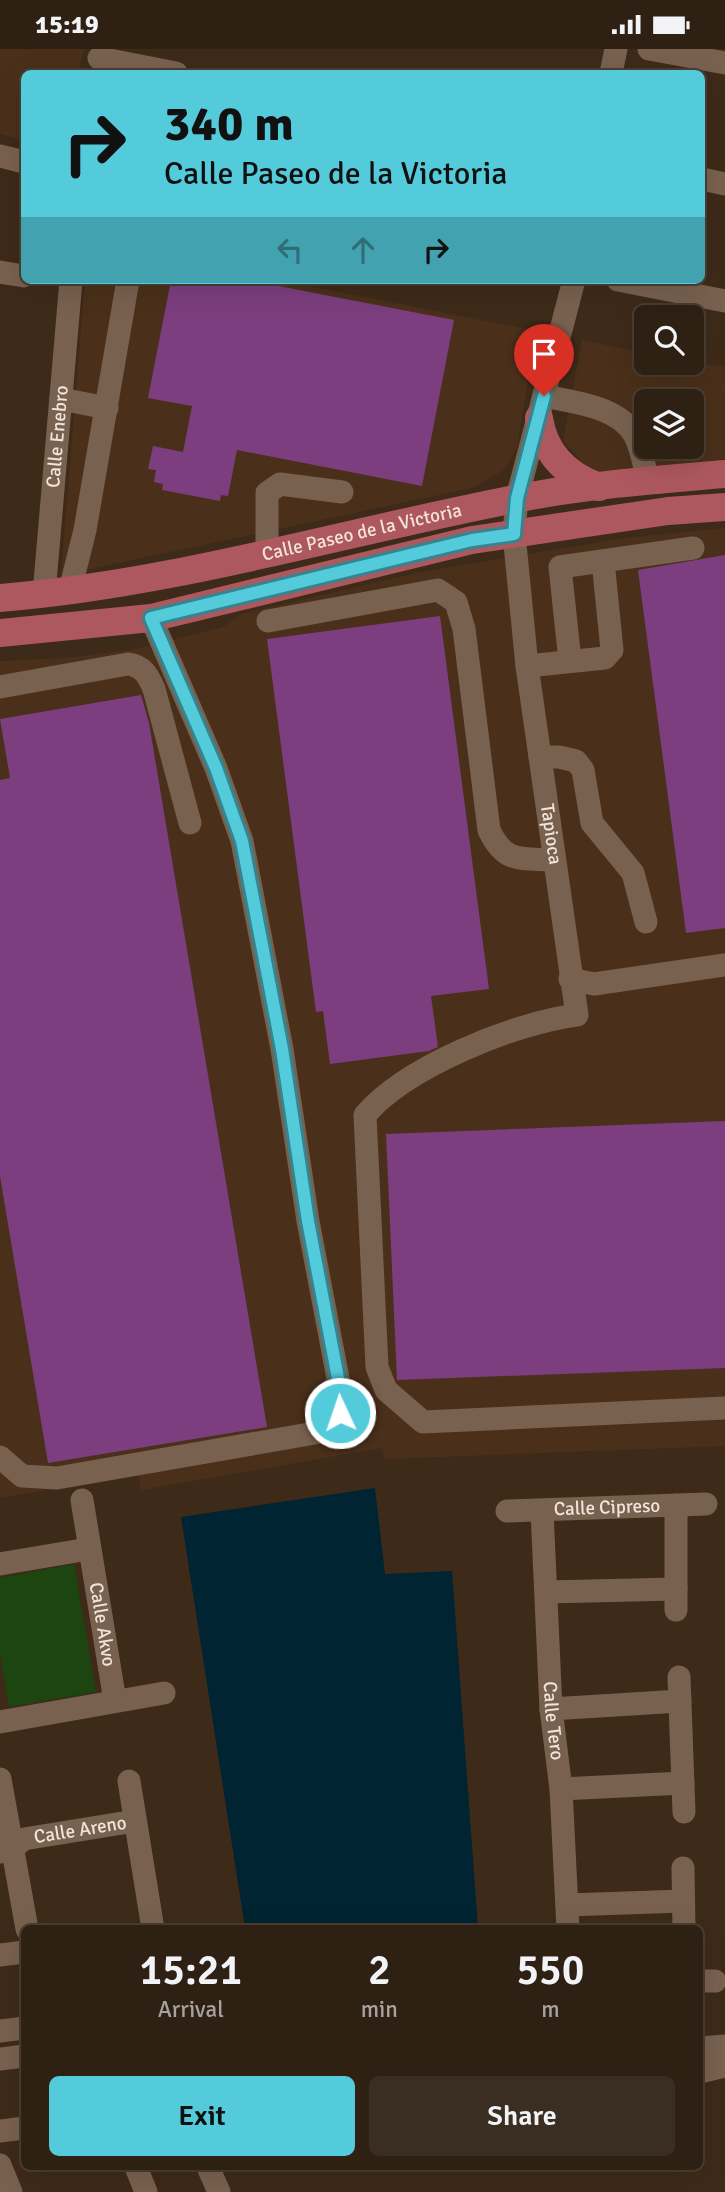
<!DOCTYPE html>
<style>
body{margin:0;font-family:Signika,sans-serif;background:#3a2d21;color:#f1f3f6;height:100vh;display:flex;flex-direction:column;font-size:26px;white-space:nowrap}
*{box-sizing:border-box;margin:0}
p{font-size:23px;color:#a7a3a0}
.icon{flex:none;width:38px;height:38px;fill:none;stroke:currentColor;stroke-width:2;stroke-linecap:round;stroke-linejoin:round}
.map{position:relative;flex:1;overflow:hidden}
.panel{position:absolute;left:21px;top:1876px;width:682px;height:245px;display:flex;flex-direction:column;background:#2e2013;border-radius:10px;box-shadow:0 7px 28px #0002,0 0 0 2px #493e33}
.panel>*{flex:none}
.guide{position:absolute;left:21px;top:21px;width:684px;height:214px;border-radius:10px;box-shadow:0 7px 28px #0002,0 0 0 2px #493e33;background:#53cbdb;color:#111;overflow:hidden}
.fabs{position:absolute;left:634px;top:256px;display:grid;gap:14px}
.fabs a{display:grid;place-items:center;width:70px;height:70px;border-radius:10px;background:#2e2013;box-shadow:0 7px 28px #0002,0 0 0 2px #493e33;font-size:35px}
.pin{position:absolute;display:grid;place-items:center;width:60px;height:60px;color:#fff;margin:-72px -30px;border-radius:50% 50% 50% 0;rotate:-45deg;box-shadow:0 0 7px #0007}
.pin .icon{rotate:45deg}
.me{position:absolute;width:77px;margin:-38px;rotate:357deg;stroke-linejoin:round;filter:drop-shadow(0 0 5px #0008)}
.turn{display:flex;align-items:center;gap:24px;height:147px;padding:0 28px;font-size:32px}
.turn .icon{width:91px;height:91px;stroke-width:2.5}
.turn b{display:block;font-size:49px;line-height:60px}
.lanes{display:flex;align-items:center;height:66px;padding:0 28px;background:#0003;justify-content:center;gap:35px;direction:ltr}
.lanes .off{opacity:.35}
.eta{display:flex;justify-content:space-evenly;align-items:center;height:119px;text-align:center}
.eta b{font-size:42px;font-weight:600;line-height:49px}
.action{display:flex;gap:14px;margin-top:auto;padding:14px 28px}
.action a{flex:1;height:80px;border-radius:10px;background:#53cbdb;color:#111;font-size:28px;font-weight:600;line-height:80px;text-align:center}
.action a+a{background:#3a2d21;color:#f1f3f6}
.status{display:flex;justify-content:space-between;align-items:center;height:49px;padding:0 35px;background:#2e2013;direction:ltr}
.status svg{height:19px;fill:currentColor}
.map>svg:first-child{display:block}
.built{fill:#4a301a;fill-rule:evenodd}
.green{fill:#1d450f}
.water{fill:#002431}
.building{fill:#7c3e7e}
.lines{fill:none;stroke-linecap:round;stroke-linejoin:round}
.minor{stroke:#79614f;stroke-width:23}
.major{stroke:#ad585e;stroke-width:28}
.route-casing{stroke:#36848e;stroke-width:18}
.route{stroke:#53cbdb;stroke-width:12}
.labels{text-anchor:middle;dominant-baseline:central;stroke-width:6;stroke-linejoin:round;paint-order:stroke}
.street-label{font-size:19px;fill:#f2e4d9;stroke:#1e150d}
</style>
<div class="status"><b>15:19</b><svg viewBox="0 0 49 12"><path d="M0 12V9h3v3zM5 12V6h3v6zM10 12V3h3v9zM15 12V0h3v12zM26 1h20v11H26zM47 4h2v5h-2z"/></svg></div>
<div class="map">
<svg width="725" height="2143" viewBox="0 0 725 2143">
<rect width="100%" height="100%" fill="#3e2a19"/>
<!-- built -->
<path class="built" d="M 0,0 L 84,0 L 78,24 L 24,24 L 24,92 L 0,85 Z
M 85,231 L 278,231 L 536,282 L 517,399 L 504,421 L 472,439 L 61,526 Z
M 582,291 L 646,304 L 646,313 L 691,313 L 725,318 L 725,410 L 593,425 L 563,392 ZM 646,352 L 691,352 L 691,397 L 646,397 Z
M 725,479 L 725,1397 L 385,1410 L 382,1399 L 141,1441 L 139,1425 L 0,1449 L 0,612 L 66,609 L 131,601 L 224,578 L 241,565 L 421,523 L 625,489 Z"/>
<!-- green -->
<path class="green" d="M 74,1515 L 96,1643 L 9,1658 L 0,1604 L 0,1529 Z"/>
<!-- water -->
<path class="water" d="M 375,1439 L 385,1525 L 452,1522 L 478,1879 L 245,1879 L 181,1468 Z"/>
<!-- building -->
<path class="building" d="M 171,231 L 247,231 L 454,271 L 422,437 L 237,401 L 228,447 L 221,446 L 220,452 L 162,441 L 163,435 L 154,433 L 156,421 L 148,420 L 153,397 L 183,403 L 192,357 L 148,349 Z
M 725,506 L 725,879 L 686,884 L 638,521 Z
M 440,567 L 489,940 L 431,947 L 438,998 L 429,1002 L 330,1015 L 323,962 L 316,963 L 267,590 Z
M 141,646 L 149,674 L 267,1378 L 48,1414 L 0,1127 L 0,731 L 10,729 L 0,670 Z
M 725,1072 L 725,1319 L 397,1331 L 386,1085 Z"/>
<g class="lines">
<!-- minor -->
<g class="minor">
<path d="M 649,0 L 725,14"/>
<path d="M 99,9 L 176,24"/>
<path d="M 611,24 L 616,0"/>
<path d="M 0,107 L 24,113"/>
<path d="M 702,130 L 725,135"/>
<path d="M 0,223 L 24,227"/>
<path id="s1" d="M 574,231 L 517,449 L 514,485 L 527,617 L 577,966 C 514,974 406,1018 365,1066 L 377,1318 L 386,1341 L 423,1373 L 725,1359"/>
<path d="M 618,231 L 725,252"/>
<path d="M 544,347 C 572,353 617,357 634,385 C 642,399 644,417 648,433"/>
<path d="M 61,350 L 107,359"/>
<path d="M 267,503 L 267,444 L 280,435 L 342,443"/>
<path d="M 70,541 L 85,481 L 128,231"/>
<path id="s2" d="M 44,545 L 71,231"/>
<path d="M 268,572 L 438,541 L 456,553 L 464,580 L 489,781 C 505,815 520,809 554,811"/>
<path d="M 570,612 L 560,518 L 693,499"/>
<path d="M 527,617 L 605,609 L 612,601 L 603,512"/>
<path d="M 0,638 L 128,615 C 143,617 148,626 154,640 L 190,774"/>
<path d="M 540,708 L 559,708 L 576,712 L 583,721 L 592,774 L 633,824 L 646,873"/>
<path d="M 570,930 L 594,935 L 725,916"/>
<path d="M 0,1408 L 22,1427 L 57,1429 L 315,1384 C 335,1375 339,1367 341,1345 L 308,1172 L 282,1000 L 242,792 L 216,719 L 151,569"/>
<path id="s3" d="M 82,1451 L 115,1652"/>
<path d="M 676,1456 L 676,1561"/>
<path id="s4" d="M 507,1462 L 706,1455"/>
<path id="s5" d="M 542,1462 L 551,1660 L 561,1740 L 568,1880"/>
<path d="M 0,1515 L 88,1500"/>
<path d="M 547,1543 L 676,1540"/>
<path d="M 679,1628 L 684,1763"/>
<path d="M 551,1660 L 680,1652"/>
<path d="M 0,1673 L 164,1644"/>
<path d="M 0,1730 L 27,1880"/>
<path d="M 129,1732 L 153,1880"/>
<path d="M 561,1740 L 683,1734"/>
<path id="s6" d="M 1,1803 L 12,1800 L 24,1790 L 135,1772"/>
<path d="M 683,1819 L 684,1880"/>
<path d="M 567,1856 L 683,1852"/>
<path d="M 0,1906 L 24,1903"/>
<path d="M 700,1932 L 715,1932"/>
<path d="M 0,1982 L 24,1979"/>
<path d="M 700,1999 L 725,1997"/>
<path d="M 0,2010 L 24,2007"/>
<path d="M 700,2023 L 725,2017"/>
<path d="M 0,2082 L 24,2079"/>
<path d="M 0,2116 L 11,2143"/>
<path d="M 136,2118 L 146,2143"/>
<path d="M 208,2118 L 219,2143"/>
</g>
<!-- major -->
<g class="major">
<path d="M 539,369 C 544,404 566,426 599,438"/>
<path id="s7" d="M 0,549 C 174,535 344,483 515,450 C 583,436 655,431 725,425"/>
<path d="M 0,584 L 151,569 L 472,491 L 668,462 L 725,458"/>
</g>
</g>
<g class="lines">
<!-- route casing -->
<g class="route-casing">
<path id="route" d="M 340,1364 L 341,1345 L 308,1172 L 282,1000 L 242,792 L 216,719 L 151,569 L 472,491 L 514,485 L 517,449 L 544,347"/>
</g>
<!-- route -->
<use href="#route" class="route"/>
</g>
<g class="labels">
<!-- street labels -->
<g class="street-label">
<text stroke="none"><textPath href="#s2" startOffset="158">Calle Enebro</textPath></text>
<text stroke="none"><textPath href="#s7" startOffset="368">Calle Paseo de la Victoria</textPath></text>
<text stroke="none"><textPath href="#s1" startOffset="564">Tapioca</textPath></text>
<text stroke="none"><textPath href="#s4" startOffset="100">Calle Cipreso</textPath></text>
<text stroke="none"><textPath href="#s3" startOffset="126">Calle Akvo</textPath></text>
<text stroke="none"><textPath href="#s5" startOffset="210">Calle Tero</textPath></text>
<text stroke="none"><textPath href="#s6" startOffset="84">Calle Areno</textPath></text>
</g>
</g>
</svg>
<div class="fabs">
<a><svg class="icon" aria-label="search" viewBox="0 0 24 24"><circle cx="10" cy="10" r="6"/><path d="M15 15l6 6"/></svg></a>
<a><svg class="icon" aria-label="layers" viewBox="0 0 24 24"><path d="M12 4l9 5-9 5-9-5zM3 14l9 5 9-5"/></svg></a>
</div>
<div class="pin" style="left:544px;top:347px;background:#d93025"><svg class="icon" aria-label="arrive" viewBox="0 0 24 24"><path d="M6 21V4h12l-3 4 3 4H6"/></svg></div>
<svg class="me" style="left:340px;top:1364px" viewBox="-20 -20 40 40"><circle r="17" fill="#53cbdb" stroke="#fff" stroke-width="3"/><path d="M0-11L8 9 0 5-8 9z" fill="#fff"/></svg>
<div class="guide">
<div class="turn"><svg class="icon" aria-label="right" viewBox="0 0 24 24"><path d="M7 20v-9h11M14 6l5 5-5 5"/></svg><div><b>340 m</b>Calle Paseo de la Victoria</div></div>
<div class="lanes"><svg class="icon off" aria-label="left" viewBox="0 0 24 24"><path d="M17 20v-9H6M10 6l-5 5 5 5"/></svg><svg class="icon off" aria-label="ahead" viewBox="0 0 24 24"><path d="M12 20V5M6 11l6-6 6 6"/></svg><svg class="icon" aria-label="right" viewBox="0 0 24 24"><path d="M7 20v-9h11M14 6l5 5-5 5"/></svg></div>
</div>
<section class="panel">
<div class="eta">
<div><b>15:21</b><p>Arrival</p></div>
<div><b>2</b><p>min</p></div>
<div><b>550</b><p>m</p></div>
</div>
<div class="action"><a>Exit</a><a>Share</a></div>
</section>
</div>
